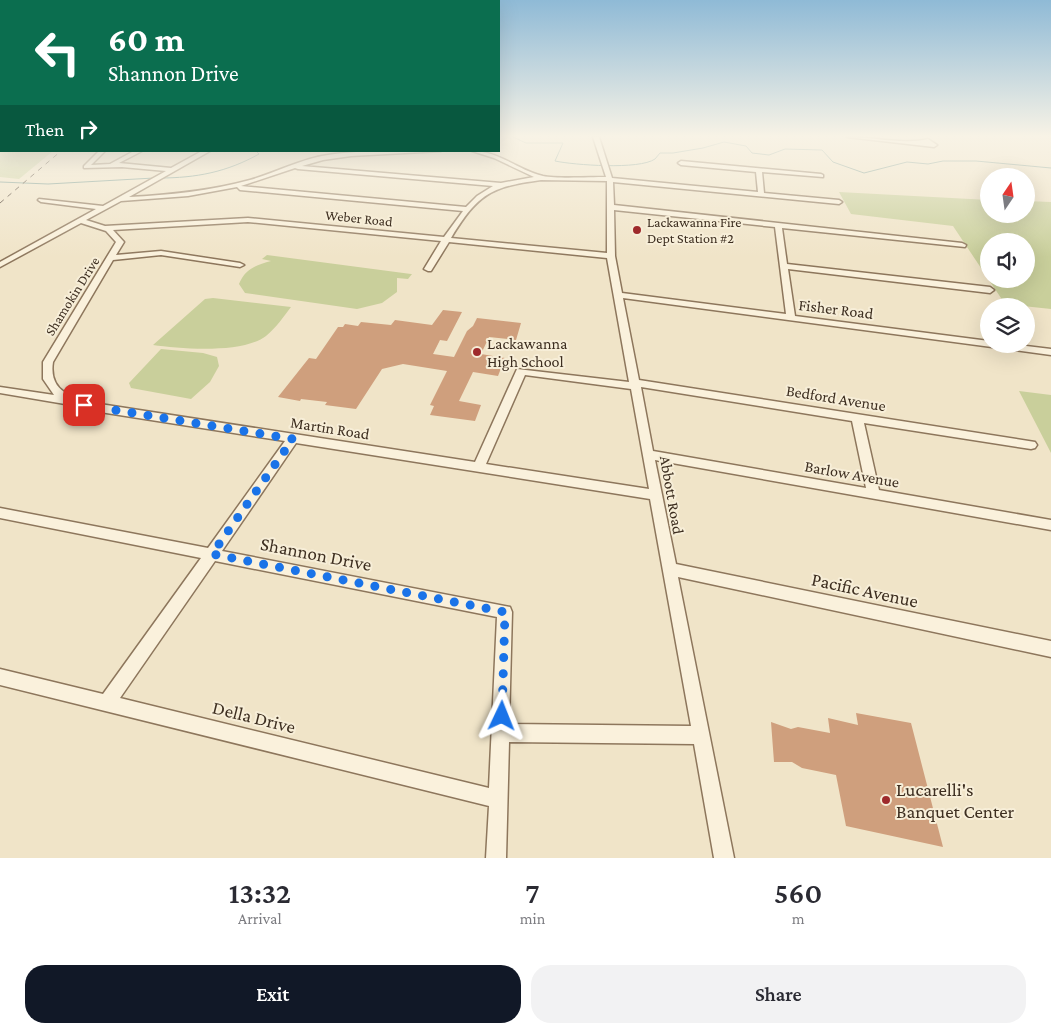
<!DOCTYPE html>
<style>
body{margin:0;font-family:"Crimson Pro",serif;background:#f2f2f3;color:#2b2b33;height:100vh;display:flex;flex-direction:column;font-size:19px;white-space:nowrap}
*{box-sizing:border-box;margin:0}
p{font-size:16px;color:#7c7c81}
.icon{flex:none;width:28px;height:28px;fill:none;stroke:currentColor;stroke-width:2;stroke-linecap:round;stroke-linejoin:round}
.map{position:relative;height:858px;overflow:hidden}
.sheet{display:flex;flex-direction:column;background:#fff;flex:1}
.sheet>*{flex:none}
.hud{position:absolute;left:0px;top:0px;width:500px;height:152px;box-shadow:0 5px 20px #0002;background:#0b6e4f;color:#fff;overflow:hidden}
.needle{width:32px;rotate:13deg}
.controls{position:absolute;left:980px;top:168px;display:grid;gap:10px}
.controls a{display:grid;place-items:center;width:55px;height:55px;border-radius:50%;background:#fff;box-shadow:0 5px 20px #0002;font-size:25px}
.pin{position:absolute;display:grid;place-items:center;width:42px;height:42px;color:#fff;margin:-21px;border-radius:10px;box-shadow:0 2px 8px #0006}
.me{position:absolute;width:55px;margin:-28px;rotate:2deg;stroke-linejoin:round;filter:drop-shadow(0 0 4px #0008)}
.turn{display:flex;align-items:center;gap:18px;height:105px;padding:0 25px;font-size:22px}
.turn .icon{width:65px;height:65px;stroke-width:2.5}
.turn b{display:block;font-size:35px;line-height:42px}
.then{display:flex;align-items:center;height:48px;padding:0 25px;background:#0003;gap:10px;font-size:19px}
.eta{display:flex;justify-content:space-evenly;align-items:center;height:85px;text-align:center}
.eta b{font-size:30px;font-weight:600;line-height:35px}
.cta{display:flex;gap:10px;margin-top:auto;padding:10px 25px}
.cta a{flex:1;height:58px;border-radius:20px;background:#111827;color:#fff;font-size:20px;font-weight:600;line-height:58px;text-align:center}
.cta a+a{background:#f2f2f3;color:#2b2b33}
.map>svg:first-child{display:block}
.green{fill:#c9cf9b;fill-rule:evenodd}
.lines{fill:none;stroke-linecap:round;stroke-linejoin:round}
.stream{stroke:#6f938a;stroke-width:1}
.building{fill:#cf9f7d}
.minor-casing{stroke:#8d765c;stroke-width:3}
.minor{fill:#faf1dc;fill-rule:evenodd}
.rail{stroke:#3d2e20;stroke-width:1;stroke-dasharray:5 5;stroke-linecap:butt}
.route{stroke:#1a73e8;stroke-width:9;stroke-dasharray:0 16.2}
.poi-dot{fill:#9e2a2b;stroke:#f7eed8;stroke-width:2}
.labels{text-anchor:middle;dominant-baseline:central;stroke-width:4;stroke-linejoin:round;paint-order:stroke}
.far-street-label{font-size:14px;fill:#3d2e20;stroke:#f7eed8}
.far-poi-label{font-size:14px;fill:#3d2e20;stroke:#f7eed8;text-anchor:start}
.street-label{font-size:16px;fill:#3d2e20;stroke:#f7eed8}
.poi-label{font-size:16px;fill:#3d2e20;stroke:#f7eed8;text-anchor:start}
.near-street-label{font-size:19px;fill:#3d2e20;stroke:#f7eed8}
.near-poi-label{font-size:19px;fill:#3d2e20;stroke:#f7eed8;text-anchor:start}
</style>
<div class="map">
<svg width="1051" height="858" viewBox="0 0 1051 858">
<rect width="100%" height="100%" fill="#f0e4c8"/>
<!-- green -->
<path class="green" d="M 0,137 L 1,151 L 53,151 L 19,179 L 0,177 Z
M 839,192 L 989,200 L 989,214 L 1026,214 L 1026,201 L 1051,202 L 1051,309 L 1005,304 L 953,226 L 851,214 ZM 989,241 L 1026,241 L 1026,279 L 989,279 Z
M 267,255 L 411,274 L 412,274 L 408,279 L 397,278 L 397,292 L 382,303 L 357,309 L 245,293 L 239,284 C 245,269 256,265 271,261 L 262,259 Z
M 213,298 L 291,307 C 284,316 276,328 266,336 C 243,354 181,349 153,345 L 205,299 Z
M 161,349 L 203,353 L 217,357 L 219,366 L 210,382 L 191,399 L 131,388 L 129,383 Z
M 1019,391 L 1051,395 L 1051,453 Z"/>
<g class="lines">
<!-- stream -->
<path class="stream" d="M 513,137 L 526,143 L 563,143 L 555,161 C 574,165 639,170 655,159 C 657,157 658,155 660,153 L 673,153 L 703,148 L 724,142 L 746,146 L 752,153 L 769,155 L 785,149 L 822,150 L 833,162 L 864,173 L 907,162 L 928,164 L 943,161 L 976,161 L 1051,168
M 160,178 C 196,178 227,172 259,154 L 256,151
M 0,182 L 48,184 L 154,178"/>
</g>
<!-- building -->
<path class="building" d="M 443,310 L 462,312 L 447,341 L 440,340 L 433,354 L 454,357 L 467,331 L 473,326 L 477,318 L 521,323 L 516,340 L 489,337 L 481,354 L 505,358 L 498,376 L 473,372 L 459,401 L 481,405 L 475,421 L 430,415 L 434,406 L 430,405 L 447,371 L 403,364 L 382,369 L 356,409 L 325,405 L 327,402 L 301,399 L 300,401 L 278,397 L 309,358 L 316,359 L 338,327 L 343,327 L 345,324 L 358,326 L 361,322 L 391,325 L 395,320 L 432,325 Z
M 856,713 L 911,723 L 943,847 L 846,826 L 836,775 L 802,768 L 792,762 L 774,762 L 771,722 L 791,729 L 798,727 L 830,733 L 828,718 L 858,725 Z"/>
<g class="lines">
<!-- minor casing -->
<g class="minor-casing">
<path id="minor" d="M 593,137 L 599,137 L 612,178 L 758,192 L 756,172 L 681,165 L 678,163 L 681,161 L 821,174 L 823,175 L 823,177 L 762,172 L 764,193 L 839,200 L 842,202 L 839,204 L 613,182 L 614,205 L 962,243 L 966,245 L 965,247 L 782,228 L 787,264 L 990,287 L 994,290 L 990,293 L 788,269 L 795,316 L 989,341 L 989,344 L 1010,344 L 1051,349 L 1051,355 L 623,298 L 639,380 L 1035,442 L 1037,445 L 1035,448 L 1031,449 L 864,423 L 879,490 L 1051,520 L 1051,530 L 655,460 L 676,564 L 1051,641 L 1051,657 L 678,577 L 734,858 L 714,858 L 694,744 L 509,742 L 506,858 L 486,858 L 489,806 L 0,685 L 0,669 L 103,694 L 201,558 L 0,518 L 0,508 L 208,548 L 285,441 L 100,412 L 71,405 L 0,393 L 0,387 L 54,395 L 43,379 L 43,362 L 116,242 L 106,231 L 81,223 L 0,267 L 0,262 L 96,209 L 41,202 L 38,200 L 39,199 L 103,206 L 166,171 L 122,167 L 84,168 L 84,166 L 99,151 L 105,151 L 91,165 L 110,164 L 134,151 L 142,151 L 119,163 L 171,168 L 202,151 L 210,151 L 129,197 C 169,195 210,191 250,180 C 274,173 297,161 322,156 C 361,149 401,151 441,151 L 351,156 L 323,160 L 302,166 L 501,183 L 534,177 L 494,158 L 472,151 C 499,151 518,170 543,176 C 557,179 590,177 606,177 ZM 295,168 L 298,169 L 493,186 L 477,196 L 466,207 L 241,186 ZM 541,180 L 607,181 L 607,253 L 451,238 C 478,194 490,187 541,180 ZM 237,187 L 240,190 L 463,211 L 444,237 L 248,218 L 105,226 L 86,220 L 121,201 L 188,196 ZM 614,210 L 775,227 L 786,314 L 622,293 L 615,256 ZM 248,222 L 441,241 L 424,269 L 428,271 L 431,271 L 449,242 L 607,258 L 629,382 L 517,369 L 475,462 L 100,404 C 76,399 48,394 53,362 L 113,260 L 161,255 L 240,267 L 244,265 L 240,263 L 161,251 L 116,255 L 124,242 L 113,230 ZM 525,375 L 631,389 L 649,489 L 486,464 ZM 641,387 L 852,421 L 866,488 L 653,451 ZM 296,443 L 650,499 L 691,726 L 509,724 L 512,612 L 510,607 L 222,551 ZM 215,561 L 497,617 L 489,788 L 120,698 Z
M 847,137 C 873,137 904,145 928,139 L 937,145 L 934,147 Z"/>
</g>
<!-- minor -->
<use href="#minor" class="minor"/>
<!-- rail -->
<path class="rail" d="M 0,203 L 61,151"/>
</g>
<!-- sky -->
<linearGradient id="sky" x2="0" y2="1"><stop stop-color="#8fbad6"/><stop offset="0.53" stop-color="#f8f3e6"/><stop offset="1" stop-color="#f8f3e6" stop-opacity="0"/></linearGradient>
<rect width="1051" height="257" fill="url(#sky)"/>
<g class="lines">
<!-- route -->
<path class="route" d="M 84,405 L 293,439 L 212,554 L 505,612 L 502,716"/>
</g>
<!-- markers -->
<g class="poi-dot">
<circle cx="637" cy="230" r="5"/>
<circle cx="477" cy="352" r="5"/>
<circle cx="886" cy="800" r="5"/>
</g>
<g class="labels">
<!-- far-street labels -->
<g class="far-street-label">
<text transform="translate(359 218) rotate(6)">Weber Road</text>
<text transform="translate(72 296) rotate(-58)">Shamokin Drive</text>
</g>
<!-- far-poi labels -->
<g class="far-poi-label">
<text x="647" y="222">Lackawanna Fire<tspan x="647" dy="16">Dept Station #2</tspan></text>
</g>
<!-- street labels -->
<g class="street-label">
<text transform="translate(836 309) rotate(7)">Fisher Road</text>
<text transform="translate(836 398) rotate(9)">Bedford Avenue</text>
<text transform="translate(330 428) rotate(9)">Martin Road</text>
<text transform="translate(852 474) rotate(10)">Barlow Avenue</text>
<text transform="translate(672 495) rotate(80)">Abbott Road</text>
</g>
<!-- poi labels -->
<g class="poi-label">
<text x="487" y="343">Lackawanna<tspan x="487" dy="18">High School</tspan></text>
</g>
<!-- near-street labels -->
<g class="near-street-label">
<text transform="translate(316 554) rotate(11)">Shannon Drive</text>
<text transform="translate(865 590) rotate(12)">Pacific Avenue</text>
<text transform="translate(254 717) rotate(14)">Della Drive</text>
</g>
<!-- near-poi labels -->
<g class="near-poi-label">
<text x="896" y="789">Lucarelli's<tspan x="896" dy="22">Banquet Center</tspan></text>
</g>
</g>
</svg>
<div class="controls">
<a><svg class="needle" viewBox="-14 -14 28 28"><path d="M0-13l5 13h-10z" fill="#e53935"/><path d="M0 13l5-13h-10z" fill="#7c7c81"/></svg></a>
<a><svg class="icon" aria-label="sound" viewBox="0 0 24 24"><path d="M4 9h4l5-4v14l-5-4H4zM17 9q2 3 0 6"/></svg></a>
<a><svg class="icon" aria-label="layers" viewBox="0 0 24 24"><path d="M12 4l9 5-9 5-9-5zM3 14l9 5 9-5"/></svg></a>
</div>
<div class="pin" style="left:84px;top:405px;background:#d93025"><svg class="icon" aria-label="arrive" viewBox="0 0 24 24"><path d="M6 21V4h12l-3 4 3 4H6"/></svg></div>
<svg class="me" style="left:502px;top:716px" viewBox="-20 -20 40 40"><path d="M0-17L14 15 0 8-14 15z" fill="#1a73e8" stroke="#fff" stroke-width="4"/></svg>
<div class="hud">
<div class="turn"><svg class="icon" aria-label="left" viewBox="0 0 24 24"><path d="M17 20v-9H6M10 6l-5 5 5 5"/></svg><div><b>60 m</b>Shannon Drive</div></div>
<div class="then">Then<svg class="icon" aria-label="right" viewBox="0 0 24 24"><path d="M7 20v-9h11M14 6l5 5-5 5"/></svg></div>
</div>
</div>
<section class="sheet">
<div class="eta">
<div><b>13:32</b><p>Arrival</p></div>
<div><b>7</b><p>min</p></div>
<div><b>560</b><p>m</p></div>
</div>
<div class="cta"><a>Exit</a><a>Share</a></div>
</section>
